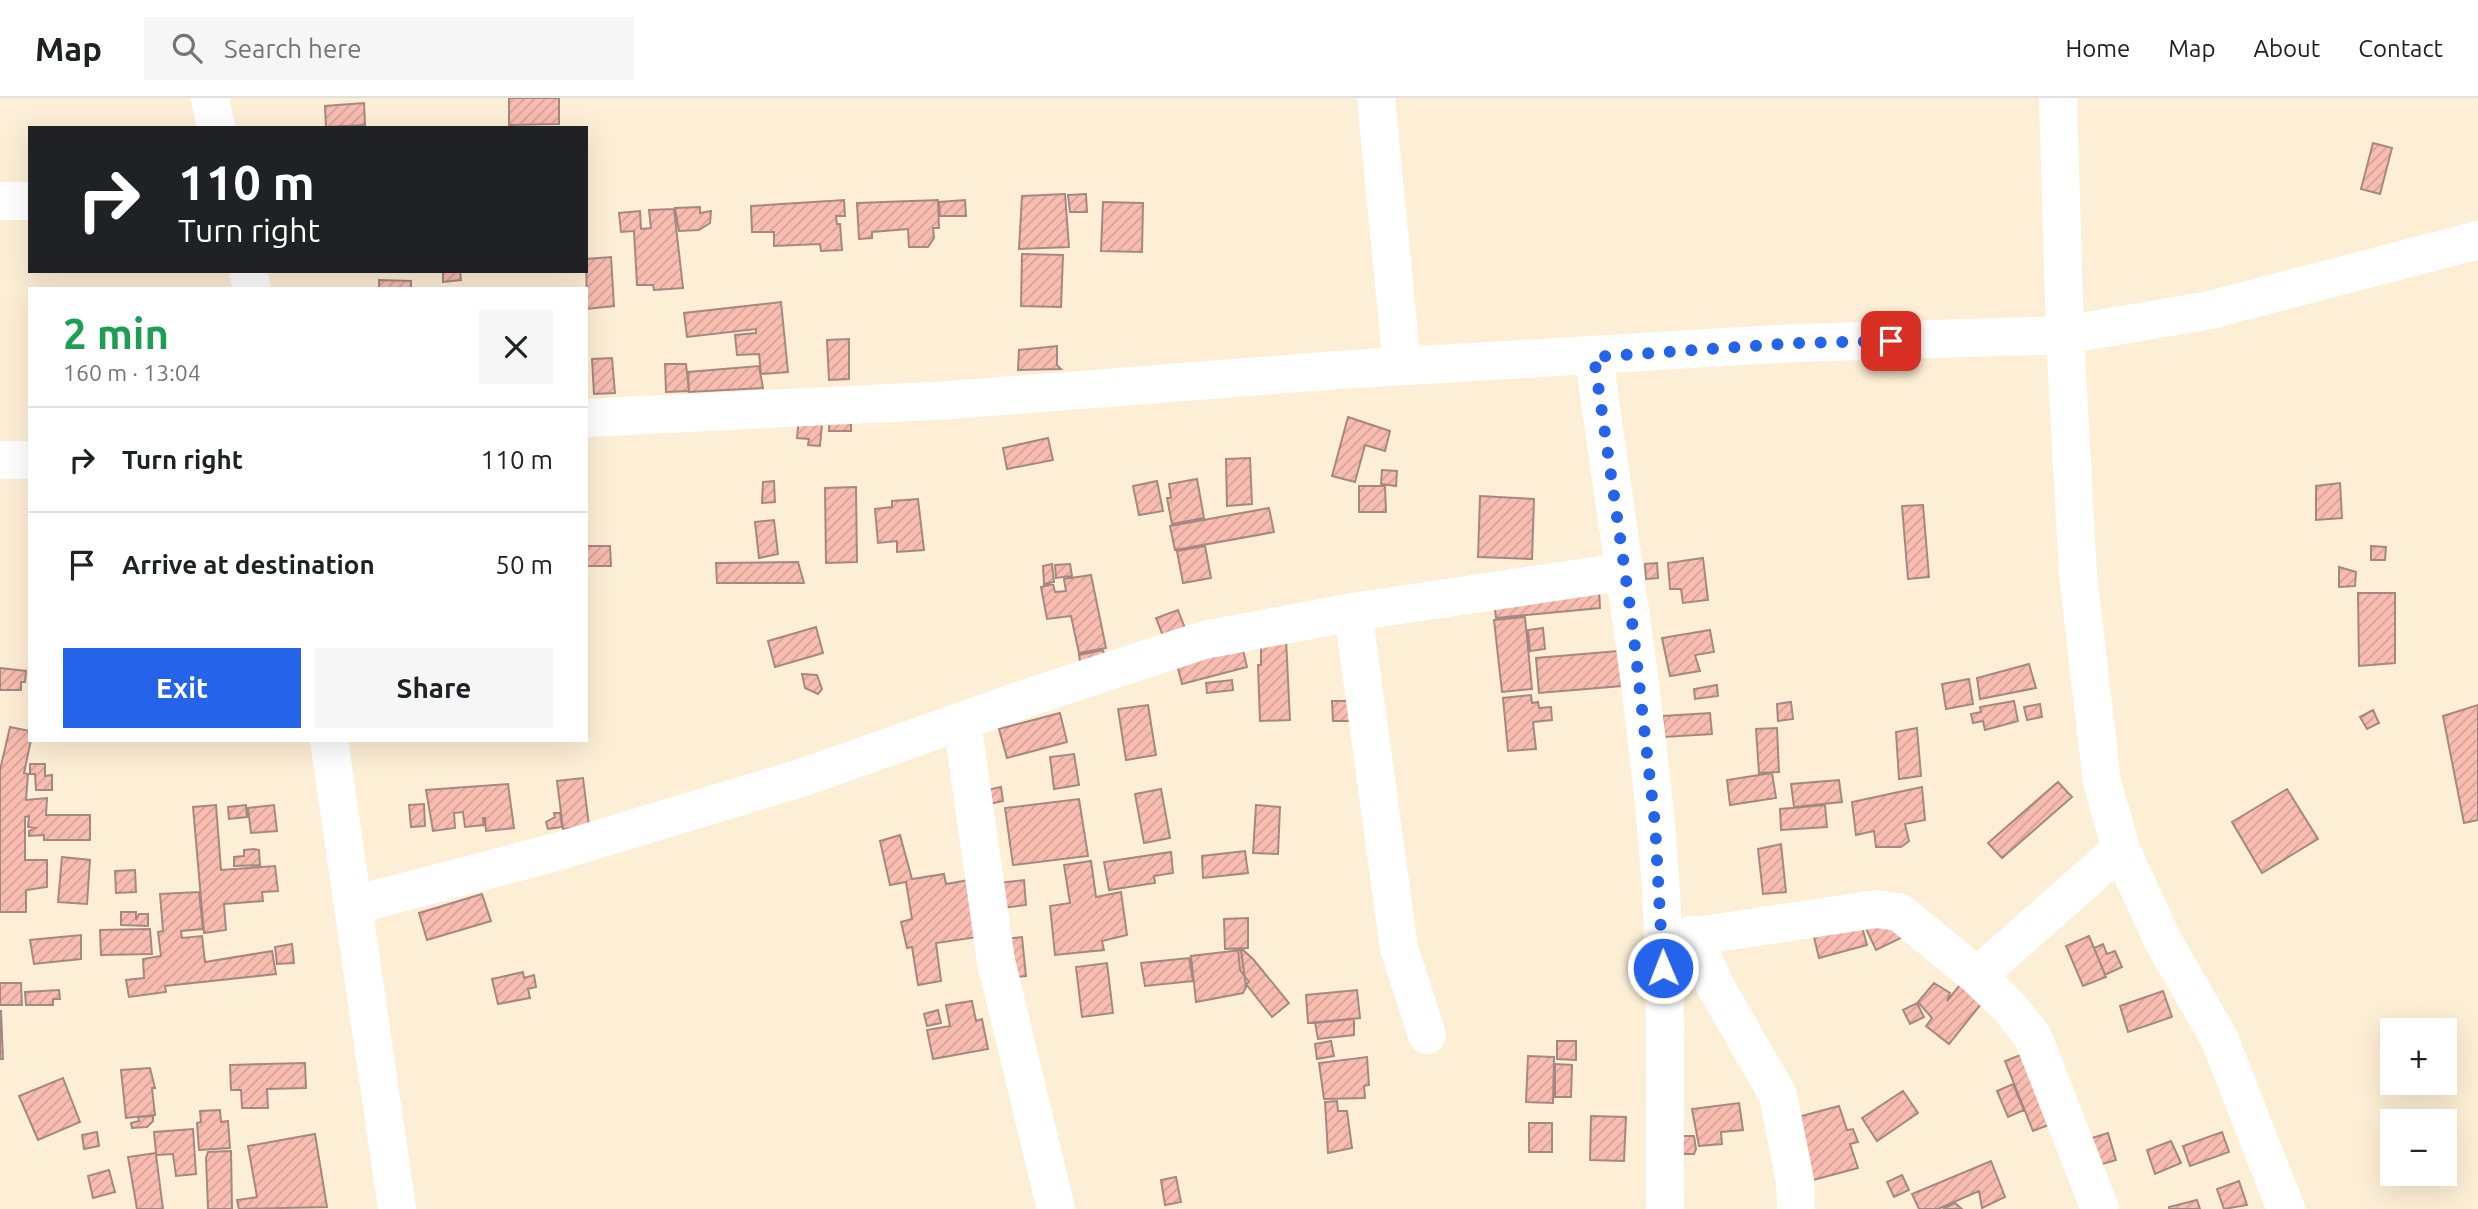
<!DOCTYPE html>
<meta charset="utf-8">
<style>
body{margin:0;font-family:Ubuntu,sans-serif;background:#f6f6f6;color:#202124;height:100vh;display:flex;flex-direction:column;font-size:26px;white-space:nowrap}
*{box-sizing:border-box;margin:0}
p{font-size:23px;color:#757577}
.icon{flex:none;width:38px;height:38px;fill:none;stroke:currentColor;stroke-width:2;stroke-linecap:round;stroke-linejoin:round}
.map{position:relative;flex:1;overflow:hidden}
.panel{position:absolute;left:28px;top:189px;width:560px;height:455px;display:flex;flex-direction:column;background:#fff;border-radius:0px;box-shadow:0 7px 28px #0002}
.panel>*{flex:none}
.banner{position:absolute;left:28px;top:28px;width:560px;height:147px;border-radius:0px;box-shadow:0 7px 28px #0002;background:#202124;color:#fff;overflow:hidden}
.controls{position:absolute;left:2380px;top:920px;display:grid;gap:14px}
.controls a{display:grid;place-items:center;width:77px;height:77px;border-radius:0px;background:#fff;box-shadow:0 7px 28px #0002;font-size:35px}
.pin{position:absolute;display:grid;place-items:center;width:60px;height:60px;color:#fff;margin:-30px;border-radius:14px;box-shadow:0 4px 10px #0006}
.me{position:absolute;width:77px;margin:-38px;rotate:359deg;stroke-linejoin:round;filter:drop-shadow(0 0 5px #0008)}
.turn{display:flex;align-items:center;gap:24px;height:147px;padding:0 35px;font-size:32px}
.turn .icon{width:91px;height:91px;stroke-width:2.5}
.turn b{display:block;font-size:49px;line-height:60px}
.round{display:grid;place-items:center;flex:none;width:74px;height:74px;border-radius:0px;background:#f6f6f6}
.summary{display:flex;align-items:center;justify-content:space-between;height:119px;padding:0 35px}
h1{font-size:42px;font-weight:600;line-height:52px;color:#1e9e55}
.primary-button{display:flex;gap:14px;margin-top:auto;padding:14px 35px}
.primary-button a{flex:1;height:80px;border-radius:0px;background:#2563eb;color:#fff;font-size:28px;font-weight:600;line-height:80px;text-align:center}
.primary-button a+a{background:#f6f6f6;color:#202124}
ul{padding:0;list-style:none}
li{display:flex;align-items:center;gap:21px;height:105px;padding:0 35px;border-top:2px solid #e0e0e0}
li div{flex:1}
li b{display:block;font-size:26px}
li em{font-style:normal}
header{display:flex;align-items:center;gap:42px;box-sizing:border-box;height:98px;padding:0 35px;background:#fff;border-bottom:2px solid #e0e0e0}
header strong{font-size:33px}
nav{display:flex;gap:38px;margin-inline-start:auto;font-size:24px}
.search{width:490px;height:63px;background:#f6f6f6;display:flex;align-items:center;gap:18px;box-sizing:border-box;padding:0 24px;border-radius:0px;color:#757577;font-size:26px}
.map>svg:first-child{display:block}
.building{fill:url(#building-hatch);stroke:#a68882;stroke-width:2}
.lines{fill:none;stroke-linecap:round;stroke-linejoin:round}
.minor{stroke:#fff;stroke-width:38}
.route{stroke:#2563eb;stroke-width:12;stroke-dasharray:0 21.6}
</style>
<header>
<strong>Map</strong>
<div class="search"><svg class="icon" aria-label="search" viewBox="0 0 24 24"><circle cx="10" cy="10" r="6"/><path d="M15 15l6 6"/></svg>Search here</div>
<nav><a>Home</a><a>Map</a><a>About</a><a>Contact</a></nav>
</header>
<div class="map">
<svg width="2478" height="1111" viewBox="0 0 2478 1111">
<defs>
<pattern id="building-hatch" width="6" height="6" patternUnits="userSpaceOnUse" patternTransform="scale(1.75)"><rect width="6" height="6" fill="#f9bcb0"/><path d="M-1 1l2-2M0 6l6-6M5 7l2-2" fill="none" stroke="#d5a196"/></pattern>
</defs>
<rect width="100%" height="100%" fill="#fdefd5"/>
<!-- building -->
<path class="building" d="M 509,0 L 559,0 L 559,26 L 509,27 Z
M 364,5 L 365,27 L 326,29 L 325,8 Z
M 2373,45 L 2392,50 L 2380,96 L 2361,91 Z
M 1065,96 L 1069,149 L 1019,151 L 1022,98 Z
M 1086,96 L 1087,114 L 1070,114 L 1068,97 Z
M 844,102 L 845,118 L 836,118 L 837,126 L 840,126 L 842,152 L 821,153 L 820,146 L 774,148 L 774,134 L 752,134 L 751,108 Z
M 938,102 L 939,130 L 933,130 L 934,140 L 928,149 L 909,149 L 908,131 L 872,134 L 872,140 L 859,141 L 857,105 Z
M 965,102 L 966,118 L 940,118 L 939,104 Z
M 1103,104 L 1143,105 L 1142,154 L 1101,153 Z
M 700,109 L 700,115 L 711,113 L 710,125 L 699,132 L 679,133 L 675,110 Z
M 674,111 L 683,190 L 654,192 L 653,187 L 637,187 L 634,133 L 621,134 L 619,115 L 640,113 L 641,131 L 651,130 L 649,112 Z
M 1022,156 L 1063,157 L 1061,209 L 1021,208 Z
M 611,159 L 614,208 L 587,211 L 586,161 Z
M 443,173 L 460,173 L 461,182 L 443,184 Z
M 379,182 L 411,183 L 411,191 L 379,191 Z
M 781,204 L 788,274 L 761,276 L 759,256 L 737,257 L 735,237 L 756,235 L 756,231 L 687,239 L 684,215 Z
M 849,241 L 849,281 L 829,282 L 827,242 Z
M 1057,248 L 1057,267 L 1061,271 L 1018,272 L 1019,252 Z
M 612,260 L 615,295 L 594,296 L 592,261 Z
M 665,266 L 686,266 L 689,293 L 666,294 Z
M 759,268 L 763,290 L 689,294 L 688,274 Z
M 830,315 L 851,316 L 851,333 L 829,333 Z
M 799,319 L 822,325 L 820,348 L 808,347 L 809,341 L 797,340 Z
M 1348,319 L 1390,333 L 1385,353 L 1365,347 L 1355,384 L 1332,378 Z
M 1048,340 L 1053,362 L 1007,371 L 1003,350 Z
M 1250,360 L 1252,406 L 1227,408 L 1226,361 Z
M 1382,372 L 1397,373 L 1396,388 L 1381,386 Z
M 1197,381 L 1204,420 L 1172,426 L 1167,400 L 1171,400 L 1169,386 Z
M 774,383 L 775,404 L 762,405 L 763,384 Z
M 1157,383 L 1163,413 L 1139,417 L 1133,388 Z
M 2340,385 L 2342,420 L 2316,422 L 2316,388 Z
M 1359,388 L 1385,388 L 1386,414 L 1359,414 Z
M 856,389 L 857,464 L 826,465 L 825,390 Z
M 1480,398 L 1534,401 L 1532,461 L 1478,459 Z
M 918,401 L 924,452 L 897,454 L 897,443 L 878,445 L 875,411 L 892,409 L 892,403 Z
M 1923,407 L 1929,479 L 1908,481 L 1902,408 Z
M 1269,410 L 1274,434 L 1175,452 L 1170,428 Z
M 774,422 L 778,456 L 759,460 L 755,424 Z
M 586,448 L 610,448 L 611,468 L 586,468 Z
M 1205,448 L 1211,480 L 1183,485 L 1177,453 Z
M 2371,448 L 2386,449 L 2385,462 L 2371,462 Z
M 1703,460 L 1708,502 L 1683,505 L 1681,491 L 1670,491 L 1668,465 Z
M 798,464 L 804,485 L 717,485 L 716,465 Z
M 1657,465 L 1658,480 L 1646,481 L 1645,466 Z
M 1052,466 L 1054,484 L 1044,486 L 1043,468 Z
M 1070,466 L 1072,478 L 1056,480 L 1055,467 Z
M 2339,469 L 2356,474 L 2355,488 L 2339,489 Z
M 1091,477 L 1106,550 L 1079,555 L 1071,518 L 1047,521 L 1041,489 L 1053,486 L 1055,494 L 1066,493 L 1064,481 Z
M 1599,492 L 1600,510 L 1496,520 L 1494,502 Z
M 2358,495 L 2395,495 L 2395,565 L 2359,568 Z
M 1178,512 L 1186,533 L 1164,540 L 1156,520 Z
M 1525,519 L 1532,591 L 1502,594 L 1494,522 Z
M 816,529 L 823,555 L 775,569 L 768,543 Z
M 1543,530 L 1545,551 L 1530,553 L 1528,532 Z
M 1710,532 L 1714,554 L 1695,557 L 1700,573 L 1670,578 L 1662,540 Z
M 1286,541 L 1290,622 L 1260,623 L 1258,567 L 1261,567 L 1261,542 Z
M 1242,548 L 1247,569 L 1182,586 L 1176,562 Z
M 1103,552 L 1107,568 L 1082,575 L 1079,557 Z
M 1618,553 L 1622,588 L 1539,595 L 1536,560 Z
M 2029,566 L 2036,590 L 1980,601 L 1977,580 Z
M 0,570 L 26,573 L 25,584 L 21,584 L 21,592 L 0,592 Z
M 802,576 L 817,577 L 822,591 L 818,596 L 805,590 Z
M 1969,581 L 1973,606 L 1946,611 L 1942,586 Z
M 1232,582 L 1233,592 L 1207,595 L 1206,585 Z
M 1717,587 L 1718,598 L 1695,601 L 1694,591 Z
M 1531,597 L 1532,605 L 1538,604 L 1539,610 L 1551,609 L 1552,622 L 1533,624 L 1536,651 L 1508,653 L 1503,600 Z
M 1332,603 L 1350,603 L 1350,623 L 1333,623 Z
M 2014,603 L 2018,623 L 1985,632 L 1983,623 L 1973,625 L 1971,616 L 1981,614 L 1980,609 Z
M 1791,604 L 1793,621 L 1778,623 L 1777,606 Z
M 2040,606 L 2042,619 L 2027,622 L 2024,609 Z
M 1148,607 L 1156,657 L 1126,662 L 1118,611 Z
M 2478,607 L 2478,722 L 2464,725 L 2443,618 Z
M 2373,612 L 2379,625 L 2367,631 L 2360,619 Z
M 1060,615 L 1067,644 L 1007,660 L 999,631 Z
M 1710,615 L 1712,636 L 1664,639 L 1663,618 Z
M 10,629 L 30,633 L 31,642 L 24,675 L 28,676 L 26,702 L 47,700 L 46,717 L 90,717 L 90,742 L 44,742 L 44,737 L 29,738 L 29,733 L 35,730 L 28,729 L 29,718 L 25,719 L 25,762 L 47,762 L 47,789 L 26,792 L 26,814 L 0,814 L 0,672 Z
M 1777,630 L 1779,674 L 1759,675 L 1756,631 Z
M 1917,630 L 1921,678 L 1899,681 L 1896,634 Z
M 1074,656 L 1079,687 L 1054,691 L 1050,659 Z
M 30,666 L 45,666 L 45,678 L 52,677 L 52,692 L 36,692 L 35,676 L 30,676 Z
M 1772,675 L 1776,700 L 1730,707 L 1727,682 Z
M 583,680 L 589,728 L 563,731 L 557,683 Z
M 1839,682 L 1842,704 L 1794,709 L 1791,686 Z
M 2058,684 L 2072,699 L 2002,760 L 1988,745 Z
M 508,686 L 514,730 L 486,733 L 485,720 L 483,720 L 484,727 L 465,729 L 463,714 L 454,715 L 455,730 L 433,733 L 426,692 Z
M 1001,689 L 1003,703 L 989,706 L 987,692 Z
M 1922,689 L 1925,722 L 1905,726 L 1909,743 L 1901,749 L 1876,749 L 1874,733 L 1856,737 L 1852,704 Z
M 1161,691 L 1170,740 L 1144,745 L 1135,696 Z
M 2287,691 L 2318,741 L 2262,775 L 2232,724 Z
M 1079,701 L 1088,758 L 1013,767 L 1005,710 Z
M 424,706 L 425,728 L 411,729 L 409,707 Z
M 216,707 L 221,772 L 275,768 L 278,793 L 262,794 L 263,803 L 224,806 L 226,832 L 204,835 L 193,709 Z
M 246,707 L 247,719 L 229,721 L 228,709 Z
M 274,707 L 277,733 L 251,735 L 248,710 Z
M 1256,707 L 1280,709 L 1278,756 L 1253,755 Z
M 1825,707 L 1827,729 L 1781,732 L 1780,711 Z
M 554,715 L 560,715 L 562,729 L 548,731 L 546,724 L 555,719 Z
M 900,737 L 912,781 L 944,776 L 946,786 L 969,782 L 978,839 L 936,845 L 941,883 L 918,887 L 912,849 L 907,850 L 901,824 L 912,821 L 906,784 L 890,787 L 880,743 Z
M 1781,746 L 1786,794 L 1763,796 L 1758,751 Z
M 254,751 L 259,752 L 260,767 L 234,768 L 234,759 L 244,758 L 244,752 Z
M 1245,753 L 1248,775 L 1203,780 L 1202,758 Z
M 1171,754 L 1173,775 L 1154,778 L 1155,785 L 1109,792 L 1104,764 Z
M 62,759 L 90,762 L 87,806 L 58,804 Z
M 1091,763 L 1096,799 L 1121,794 L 1127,837 L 1102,843 L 1104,852 L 1055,857 L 1050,808 L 1070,805 L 1064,767 Z
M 135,772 L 136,794 L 116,795 L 115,773 Z
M 1024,782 L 1026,807 L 1004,810 L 998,785 Z
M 199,794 L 203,831 L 181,833 L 182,840 L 202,838 L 205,864 L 272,853 L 276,876 L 165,888 L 166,894 L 129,899 L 126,882 L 144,880 L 143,861 L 161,858 L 158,834 L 163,833 L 160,796 Z
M 482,796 L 491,823 L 427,842 L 419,815 Z
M 121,814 L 136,814 L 136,822 L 139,816 L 148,816 L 148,828 L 121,827 Z
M 1248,820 L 1248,850 L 1225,851 L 1224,821 Z
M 1860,822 L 1867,847 L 1819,860 L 1813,835 Z
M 1862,822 L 1909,836 L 1876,852 Z
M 150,831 L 152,856 L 101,857 L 100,832 Z
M 81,837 L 81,861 L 34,866 L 30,842 Z
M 2089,838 L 2106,879 L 2083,888 L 2066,848 Z
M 1022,839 L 1026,878 L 1008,880 L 1004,841 Z
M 292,846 L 294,865 L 277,866 L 275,849 Z
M 2103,846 L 2107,856 L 2115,853 L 2122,869 L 2105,877 L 2094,850 Z
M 1238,851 L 1242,851 L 1253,861 L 1289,905 L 1272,919 L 1246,886 L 1249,884 L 1240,872 Z
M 1241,852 L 1246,889 L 1243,895 L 1196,904 L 1191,858 Z
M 1189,860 L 1193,883 L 1145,888 L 1141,865 Z
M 1107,865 L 1113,915 L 1082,919 L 1076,869 Z
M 523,874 L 524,880 L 534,877 L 536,889 L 528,891 L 530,900 L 498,906 L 492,881 Z
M 0,885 L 21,885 L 22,907 L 0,907 Z
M 1934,885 L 1950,895 L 1947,903 L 1960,887 L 1981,906 L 1949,946 L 1926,928 L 1932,920 L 1918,904 Z
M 59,892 L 60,901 L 53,901 L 53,907 L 26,907 L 25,894 Z
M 1357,892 L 1360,920 L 1308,925 L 1306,897 Z
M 2163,893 L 2172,919 L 2128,934 L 2120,908 Z
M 972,903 L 976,923 L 982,921 L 988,951 L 933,961 L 927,932 L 950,928 L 946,907 Z
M 1917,905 L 1924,919 L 1910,926 L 1903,912 Z
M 938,912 L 941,925 L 927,928 L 924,916 Z
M 0,913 L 1,913 L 3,961 L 0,961 Z
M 1354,921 L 1354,937 L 1318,941 L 1315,925 Z
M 1331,943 L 1334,958 L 1317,961 L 1315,946 Z
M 1557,943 L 1576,943 L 1576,962 L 1557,961 Z
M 2031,953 L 2059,1023 L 2033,1033 L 2005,963 Z
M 1528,958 L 1554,959 L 1553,1005 L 1526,1004 Z
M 1367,959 L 1369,987 L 1364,988 L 1365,1000 L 1324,1001 L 1319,965 Z
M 305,965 L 306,990 L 267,991 L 268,1010 L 242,1010 L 241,992 L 231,992 L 230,967 Z
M 1555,966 L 1572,967 L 1571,999 L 1555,999 Z
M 150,970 L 155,990 L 152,990 L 155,1017 L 126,1020 L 121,972 Z
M 63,980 L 80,1024 L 38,1042 L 19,998 Z
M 2013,986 L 2024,1012 L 2008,1019 L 1997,993 Z
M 1903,993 L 1918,1015 L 1877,1043 L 1862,1020 Z
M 1337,1003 L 1338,1013 L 1347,1013 L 1352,1050 L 1328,1055 L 1325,1004 Z
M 1739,1005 L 1743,1032 L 1721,1034 L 1722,1046 L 1699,1048 L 1692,1011 Z
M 1839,1008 L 1847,1032 L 1853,1031 L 1858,1044 L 1850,1046 L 1858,1070 L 1813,1082 L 1794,1020 Z
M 220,1012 L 221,1024 L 228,1023 L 230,1050 L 199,1052 L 197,1025 L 201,1024 L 200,1013 Z
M 153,1018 L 153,1023 L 147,1029 L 132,1030 L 131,1025 L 139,1023 L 138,1019 Z
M 1591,1018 L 1626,1019 L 1624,1063 L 1590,1062 Z
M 1529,1025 L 1552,1025 L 1552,1054 L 1529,1054 Z
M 193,1031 L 196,1076 L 176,1078 L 173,1056 L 156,1057 L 163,1111 L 137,1111 L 128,1059 L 156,1055 L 154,1034 Z
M 97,1034 L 99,1048 L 84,1051 L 82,1037 Z
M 2222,1034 L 2229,1054 L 2190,1068 L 2183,1048 Z
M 2108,1035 L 2116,1062 L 2095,1068 L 2086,1042 Z
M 315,1036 L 327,1109 L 239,1111 L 237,1102 L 257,1099 L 248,1048 Z
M 1682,1038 L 1694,1038 L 1696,1051 L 1694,1056 L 1682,1056 Z
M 2171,1043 L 2181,1065 L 2155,1076 L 2147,1052 Z
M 231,1053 L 232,1111 L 208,1111 L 206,1060 L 208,1054 Z
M 1991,1063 L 2005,1099 L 1982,1110 L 1979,1093 L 1938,1111 L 1919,1111 L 1912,1096 Z
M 109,1072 L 115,1094 L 93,1100 L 88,1078 Z
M 1902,1077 L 1909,1092 L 1894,1099 L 1887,1084 Z
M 1176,1079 L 1181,1104 L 1165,1107 L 1161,1082 Z
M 2239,1083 L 2247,1107 L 2224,1111 L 2217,1091 Z
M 2197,1102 L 2200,1111 L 2169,1111 L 2169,1109 Z
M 1955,1105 L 1962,1111 L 1943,1111 Z"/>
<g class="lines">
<!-- minor -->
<path class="minor" d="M 210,0 L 216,30
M 1376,0 L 1402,268
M 2058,0 L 2065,237 L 2078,477 L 2102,684 L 2121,751 L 2163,843 L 2219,940 L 2286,1111
M 0,103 L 30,103
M 248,173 L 252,191
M 1594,259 C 1616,423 1644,587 1658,752 C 1668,871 1664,991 1665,1111
M 586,320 L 951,302 L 1338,272 L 1794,245 L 2065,237 L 2210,212 L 2478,142
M 0,362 L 30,362
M 1353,514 L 1399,850 L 1427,937
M 962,623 L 996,863 L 1056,1111
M 329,642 L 397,1111
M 354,807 L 556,754 L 804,679 L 1027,600 L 1204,542 L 1353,514 L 1622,474
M 1692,837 L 1717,891 L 1778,997 L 1795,1083 L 1796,1111
M 1663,843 L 1876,811 L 1899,814 L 1977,878 L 2010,910 L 2033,939 L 2100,1111
M 1977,878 L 2121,751"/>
</g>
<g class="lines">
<!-- route -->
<path class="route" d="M 1663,870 L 1655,726 L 1632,523 L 1594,259 L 1794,245 L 1891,243"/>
</g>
</svg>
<div class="controls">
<a>+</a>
<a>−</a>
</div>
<div class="pin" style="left:1891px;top:243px;background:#d93025"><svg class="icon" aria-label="arrive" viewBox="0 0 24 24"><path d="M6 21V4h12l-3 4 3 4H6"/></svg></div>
<svg class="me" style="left:1663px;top:870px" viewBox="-20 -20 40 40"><circle r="17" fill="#2563eb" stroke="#fff" stroke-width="3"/><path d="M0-11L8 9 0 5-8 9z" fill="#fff"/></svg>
<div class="banner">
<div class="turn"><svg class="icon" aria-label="right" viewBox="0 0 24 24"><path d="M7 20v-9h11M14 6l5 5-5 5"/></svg><div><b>110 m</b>Turn right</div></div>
</div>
<section class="panel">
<div class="summary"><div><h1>2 min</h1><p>160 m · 13:04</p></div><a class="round"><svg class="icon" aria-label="close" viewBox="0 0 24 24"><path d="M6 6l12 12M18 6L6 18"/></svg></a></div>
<ul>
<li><svg class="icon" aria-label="right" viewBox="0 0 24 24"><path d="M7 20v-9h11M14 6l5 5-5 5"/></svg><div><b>Turn right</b></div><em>110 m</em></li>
<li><svg class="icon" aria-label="arrive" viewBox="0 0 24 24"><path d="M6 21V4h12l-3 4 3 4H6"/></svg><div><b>Arrive at destination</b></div><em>50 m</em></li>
</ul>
<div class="primary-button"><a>Exit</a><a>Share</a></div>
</section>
</div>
